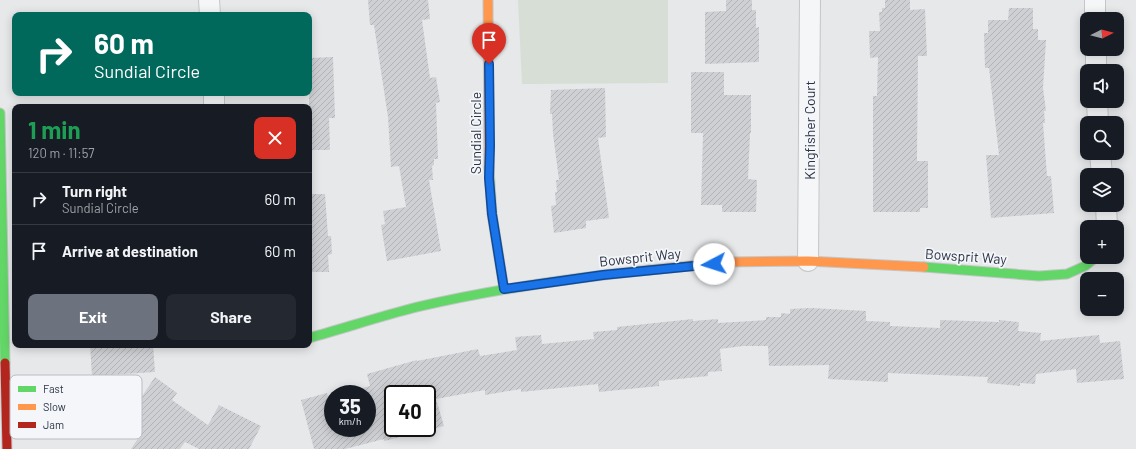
<!DOCTYPE html>
<meta charset="utf-8">
<style>
body{margin:0;font-family:Barlow,sans-serif;background:#242831;color:#f1f3f6;height:100vh;display:flex;flex-direction:column;font-size:15px;white-space:nowrap}
*{box-sizing:border-box;margin:0}
p{font-size:13px;color:#9ea1a6}
.icon{flex:none;width:22px;height:22px;fill:none;stroke:currentColor;stroke-width:2;stroke-linecap:round;stroke-linejoin:round}
.map{position:relative;flex:1;overflow:hidden}
.sheet{position:absolute;left:12px;top:104px;width:300px;height:244px;display:flex;flex-direction:column;background:#171b24;border-radius:8px;box-shadow:0 2px 10px #0003}
.sheet>*{flex:none}
.guide{position:absolute;left:12px;top:12px;width:300px;height:84px;border-radius:8px;box-shadow:0 2px 10px #0003;background:#00695c;color:#fff;overflow:hidden}
.needle{width:26px;rotate:84deg}
.buttons{position:absolute;left:1080px;top:12px;display:grid;gap:8px}
.buttons a{display:grid;place-items:center;width:44px;height:44px;border-radius:8px;background:#171b24;box-shadow:0 2px 10px #0003;font-size:20px}
.speed{position:absolute;left:324px;top:385px;display:flex;gap:8px;font-size:20px;font-weight:700;text-align:center}
.speed>*{display:grid;place-content:center;width:52px;height:52px;border-radius:50%;background:#171b24;box-shadow:0 2px 10px #0003;line-height:1}
.speed small{font-size:10px;font-weight:400}
.speed .limit{border:2px solid #111;border-radius:6px;background:#fff;color:#111}
.pin{position:absolute;display:grid;place-items:center;width:34px;height:34px;color:#fff;margin:-41px -17px;border-radius:50% 50% 50% 0;rotate:-45deg;box-shadow:0 0 4px #0007}
.pin .icon{rotate:45deg}
.me{position:absolute;width:44px;margin:-22px;rotate:265deg;stroke-linejoin:round;filter:drop-shadow(0 0 3px #0008)}
.turn{display:flex;align-items:center;gap:14px;height:84px;padding:0 16px;font-size:18px}
.turn .icon{width:52px;height:52px;stroke-width:2.5}
.turn b{display:block;font-size:28px;line-height:34px}
.round{display:grid;place-items:center;flex:none;width:42px;height:42px;border-radius:8px;background:#242831}
.head{display:flex;align-items:center;justify-content:space-between;height:68px;padding:0 16px}
h1{font-size:24px;font-weight:700;line-height:30px;color:#1e9e55}
.button{display:flex;gap:8px;margin-top:auto;padding:8px 16px}
.button a{flex:1;height:46px;border-radius:8px;background:#6c737f;color:#fff;font-size:16px;font-weight:700;line-height:46px;text-align:center}
.button a+a{background:#242831;color:#f1f3f6}
ul{padding:0;list-style:none}
li{display:flex;align-items:center;gap:12px;height:52px;padding:0 16px;border-top:1px solid #363941}
li div{flex:1}
li b{display:block;font-size:15px}
li em{font-style:normal}
.map>svg:first-child{display:block}
.green{fill:#d6ded6}
.building{fill:url(#building-hatch);fill-rule:evenodd}
.lines{fill:none;stroke-linecap:round;stroke-linejoin:round}
.street-casing{stroke:#c4c6c8;stroke-width:22}
.fast-casing{stroke:#c4c6c8;stroke-width:11}
.slow-casing{stroke:#c4c6c8;stroke-width:11}
.jam-casing{stroke:#c4c6c8;stroke-width:11}
.street{stroke:#f5f6f7;stroke-width:20}
.fast{stroke:#63d668;stroke-width:9}
.slow{stroke:#ff974d;stroke-width:9}
.jam{stroke:#b3261e;stroke-width:9}
.route-casing{stroke:#114b97;stroke-width:10}
.route{stroke:#1a73e8;stroke-width:7}
.labels{text-anchor:middle;dominant-baseline:central;stroke-width:3.5;stroke-linejoin:round;paint-order:stroke}
.street-label{font-size:14px;fill:#2b3445;stroke:#f4f6f9}
.key{fill:#f4f6f9;stroke:#b8bcc3;stroke-width:1}
.key-label{font-size:11px;fill:#2b3445}
</style>
<div class="map">
<svg width="1136" height="449" viewBox="0 0 1136 449">
<defs>
<pattern id="building-hatch" width="6" height="6" patternUnits="userSpaceOnUse"><rect width="6" height="6" fill="#ced0d3"/><path d="M-1 1l2-2M0 6l6-6M5 7l2-2" fill="none" stroke="#b1b3b6"/></pattern>
</defs>
<rect width="100%" height="100%" fill="#e6e8ea"/>
<!-- green -->
<path class="green" d="M 518,0 L 668,0 L 668,83 L 522,84 Z"/>
<!-- building -->
<path class="building" d="M 368,0 L 428,0 L 430,19 L 422,20 L 430,78 L 436,77 L 440,102 L 436,103 L 438,159 L 434,159 L 434,165 L 432,166 L 433,180 L 429,180 L 441,251 L 387,261 L 381,225 L 385,224 L 383,211 L 406,207 L 399,166 L 391,167 L 388,117 L 374,25 L 370,25 Z
M 726,0 L 752,0 L 752,10 L 756,10 L 756,28 L 759,27 L 759,62 L 705,64 L 705,12 L 726,11 Z
M 885,0 L 910,0 L 910,10 L 925,9 L 927,56 L 918,56 L 917,161 L 928,161 L 928,208 L 920,208 L 920,212 L 873,212 L 873,96 L 877,96 L 878,57 L 870,58 L 869,31 L 880,31 L 879,12 L 882,12 L 882,8 L 885,8 Z
M 1009,8 L 1033,8 L 1033,29 L 1038,29 L 1038,40 L 1046,40 L 1043,88 L 1046,111 L 1044,111 L 1045,123 L 1043,123 L 1047,176 L 1051,176 L 1054,213 L 991,218 L 986,155 L 999,155 L 989,68 L 985,68 L 984,33 L 988,33 L 988,20 L 1008,20 Z
M 333,57 L 335,118 L 329,118 L 330,150 L 309,150 L 309,58 Z
M 691,72 L 724,72 L 724,95 L 751,95 L 751,133 L 750,133 L 748,179 L 757,180 L 756,212 L 722,212 L 722,205 L 701,205 L 703,133 L 691,133 Z
M 605,88 L 606,137 L 598,138 L 609,218 L 586,221 L 586,228 L 554,233 L 551,206 L 556,205 L 555,192 L 557,192 L 556,180 L 559,180 L 553,134 L 552,114 L 550,114 L 551,90 Z
M 309,194 L 325,194 L 328,236 L 331,236 L 332,254 L 328,255 L 329,272 L 309,272 Z
M 811,308 L 866,311 L 866,321 L 890,322 L 890,326 L 940,328 L 940,320 L 999,322 L 999,320 L 1019,322 L 1018,331 L 1041,333 L 1040,341 L 1099,335 L 1100,343 L 1120,341 L 1124,379 L 1077,383 L 1076,369 L 1036,374 L 1035,384 L 1020,383 L 1020,386 L 987,383 L 988,377 L 888,373 L 888,382 L 828,379 L 829,365 L 769,366 L 768,346 L 743,346 L 720,349 L 722,371 L 708,372 L 708,376 L 659,381 L 659,386 L 599,392 L 598,384 L 521,392 L 521,389 L 485,395 L 485,390 L 436,399 L 444,426 L 384,441 L 384,439 L 345,449 L 314,449 L 301,400 L 327,393 L 328,397 L 333,395 L 333,428 L 367,428 L 367,394 L 339,394 L 370,386 L 367,374 L 417,360 L 417,361 L 478,349 L 480,356 L 517,350 L 515,337 L 541,335 L 542,344 L 594,339 L 593,332 L 617,330 L 617,327 L 693,319 L 693,321 L 718,319 L 718,323 L 766,320 L 766,317 L 781,317 L 781,313 L 790,314 L 790,309 ZM 393,394 L 427,394 L 427,428 L 393,428 Z
M 90,345 L 153,345 L 155,372 L 92,376 Z
M 155,377 L 177,393 L 172,400 L 208,425 L 219,405 L 261,426 L 249,449 L 199,449 L 185,442 L 180,449 L 131,449 L 139,437 L 122,426 Z"/>
<g class="lines">
<!-- street casing -->
<g class="street-casing">
<path id="street" d="M 209,0 L 210,15
M 1095,0 L 1095,19
M 1096,49 L 1096,71
M 214,93 L 214,107
M 1097,101 L 1098,123
M 1100,153 L 1102,175
M 1106,205 L 1107,227
M 808,261 L 810,0"/>
</g>
<!-- fast casing -->
<g class="fast-casing">
<path id="fast" d="M 0,113 L 5,363
M 489,168 L 492,214 L 504,289
M 924,267 L 1039,276 L 1067,274 L 1085,266 L 1096,257
M 309,338 C 345,328 381,316 417,307 C 494,289 571,278 649,270"/>
</g>
<!-- slow casing -->
<g class="slow-casing">
<path id="slow" d="M 488,0 L 489,168
M 649,270 L 728,262 L 808,261 L 924,267"/>
</g>
<!-- jam casing -->
<g class="jam-casing">
<path id="jam" d="M 5,363 L 7,449"/>
</g>
<!-- street -->
<use href="#street" class="street"/>
<!-- fast -->
<use href="#fast" class="fast"/>
<!-- slow -->
<use href="#slow" class="slow"/>
<!-- jam -->
<use href="#jam" class="jam"/>
</g>
<g class="lines">
<!-- route casing -->
<g class="route-casing">
<path id="route" d="M 489,64 L 490,146 L 489,178 L 492,214 L 504,289 L 603,275 L 714,264"/>
</g>
<!-- route -->
<use href="#route" class="route"/>
</g>
<g class="labels">
<!-- street labels -->
<g class="street-label">
<text transform="translate(809 130) rotate(-90)">Kingfisher Court</text>
<text transform="translate(475 133) rotate(-90)">Sundial Circle</text>
<text transform="translate(966 256) rotate(4)">Bowsprit Way</text>
<text transform="translate(640 257) rotate(-6)">Bowsprit Way</text>
</g>
</g>
<!-- legend -->
<rect x="10" y="375" width="132" height="64" rx="6" class="key"/>
<rect x="18" y="386" width="18" height="6" fill="#63d668"/>
<rect x="18" y="404" width="18" height="6" fill="#ff974d"/>
<rect x="18" y="422" width="18" height="6" fill="#b3261e"/>
<g class="key-label">
<text x="43" y="393">Fast</text>
<text x="43" y="411">Slow</text>
<text x="43" y="429">Jam</text>
</g>
</svg>
<div class="buttons">
<a><svg class="needle" viewBox="-14 -14 28 28"><path d="M0-13l5 13h-10z" fill="#e53935"/><path d="M0 13l5-13h-10z" fill="#9ea1a6"/></svg></a>
<a><svg class="icon" aria-label="sound" viewBox="0 0 24 24"><path d="M4 9h4l5-4v14l-5-4H4zM17 9q2 3 0 6"/></svg></a>
<a><svg class="icon" aria-label="search" viewBox="0 0 24 24"><circle cx="10" cy="10" r="6"/><path d="M15 15l6 6"/></svg></a>
<a><svg class="icon" aria-label="layers" viewBox="0 0 24 24"><path d="M12 4l9 5-9 5-9-5zM3 14l9 5 9-5"/></svg></a>
<a>+</a>
<a>−</a>
</div>
<div class="speed"><div>35<small>km/h</small></div><div class="limit">40</div></div>
<div class="pin" style="left:489px;top:64px;background:#d93025"><svg class="icon" aria-label="arrive" viewBox="0 0 24 24"><path d="M6 21V4h12l-3 4 3 4H6"/></svg></div>
<svg class="me" style="left:714px;top:264px" viewBox="-20 -20 40 40"><circle r="19" fill="#fff"/><path d="M0-13L10 11 0 6-10 11z" fill="#1a73e8"/></svg>
<div class="guide">
<div class="turn"><svg class="icon" aria-label="right" viewBox="0 0 24 24"><path d="M7 20v-9h11M14 6l5 5-5 5"/></svg><div><b>60 m</b>Sundial Circle</div></div>
</div>
<section class="sheet">
<div class="head"><div><h1>1 min</h1><p>120 m · 11:57</p></div><a class="round" style="background:#d93025;color:#fff"><svg class="icon" aria-label="close" viewBox="0 0 24 24"><path d="M6 6l12 12M18 6L6 18"/></svg></a></div>
<ul>
<li><svg class="icon" aria-label="right" viewBox="0 0 24 24"><path d="M7 20v-9h11M14 6l5 5-5 5"/></svg><div><b>Turn right</b><p>Sundial Circle</p></div><em>60 m</em></li>
<li><svg class="icon" aria-label="arrive" viewBox="0 0 24 24"><path d="M6 21V4h12l-3 4 3 4H6"/></svg><div><b>Arrive at destination</b></div><em>60 m</em></li>
</ul>
<div class="button"><a>Exit</a><a>Share</a></div>
</section>
</div>
